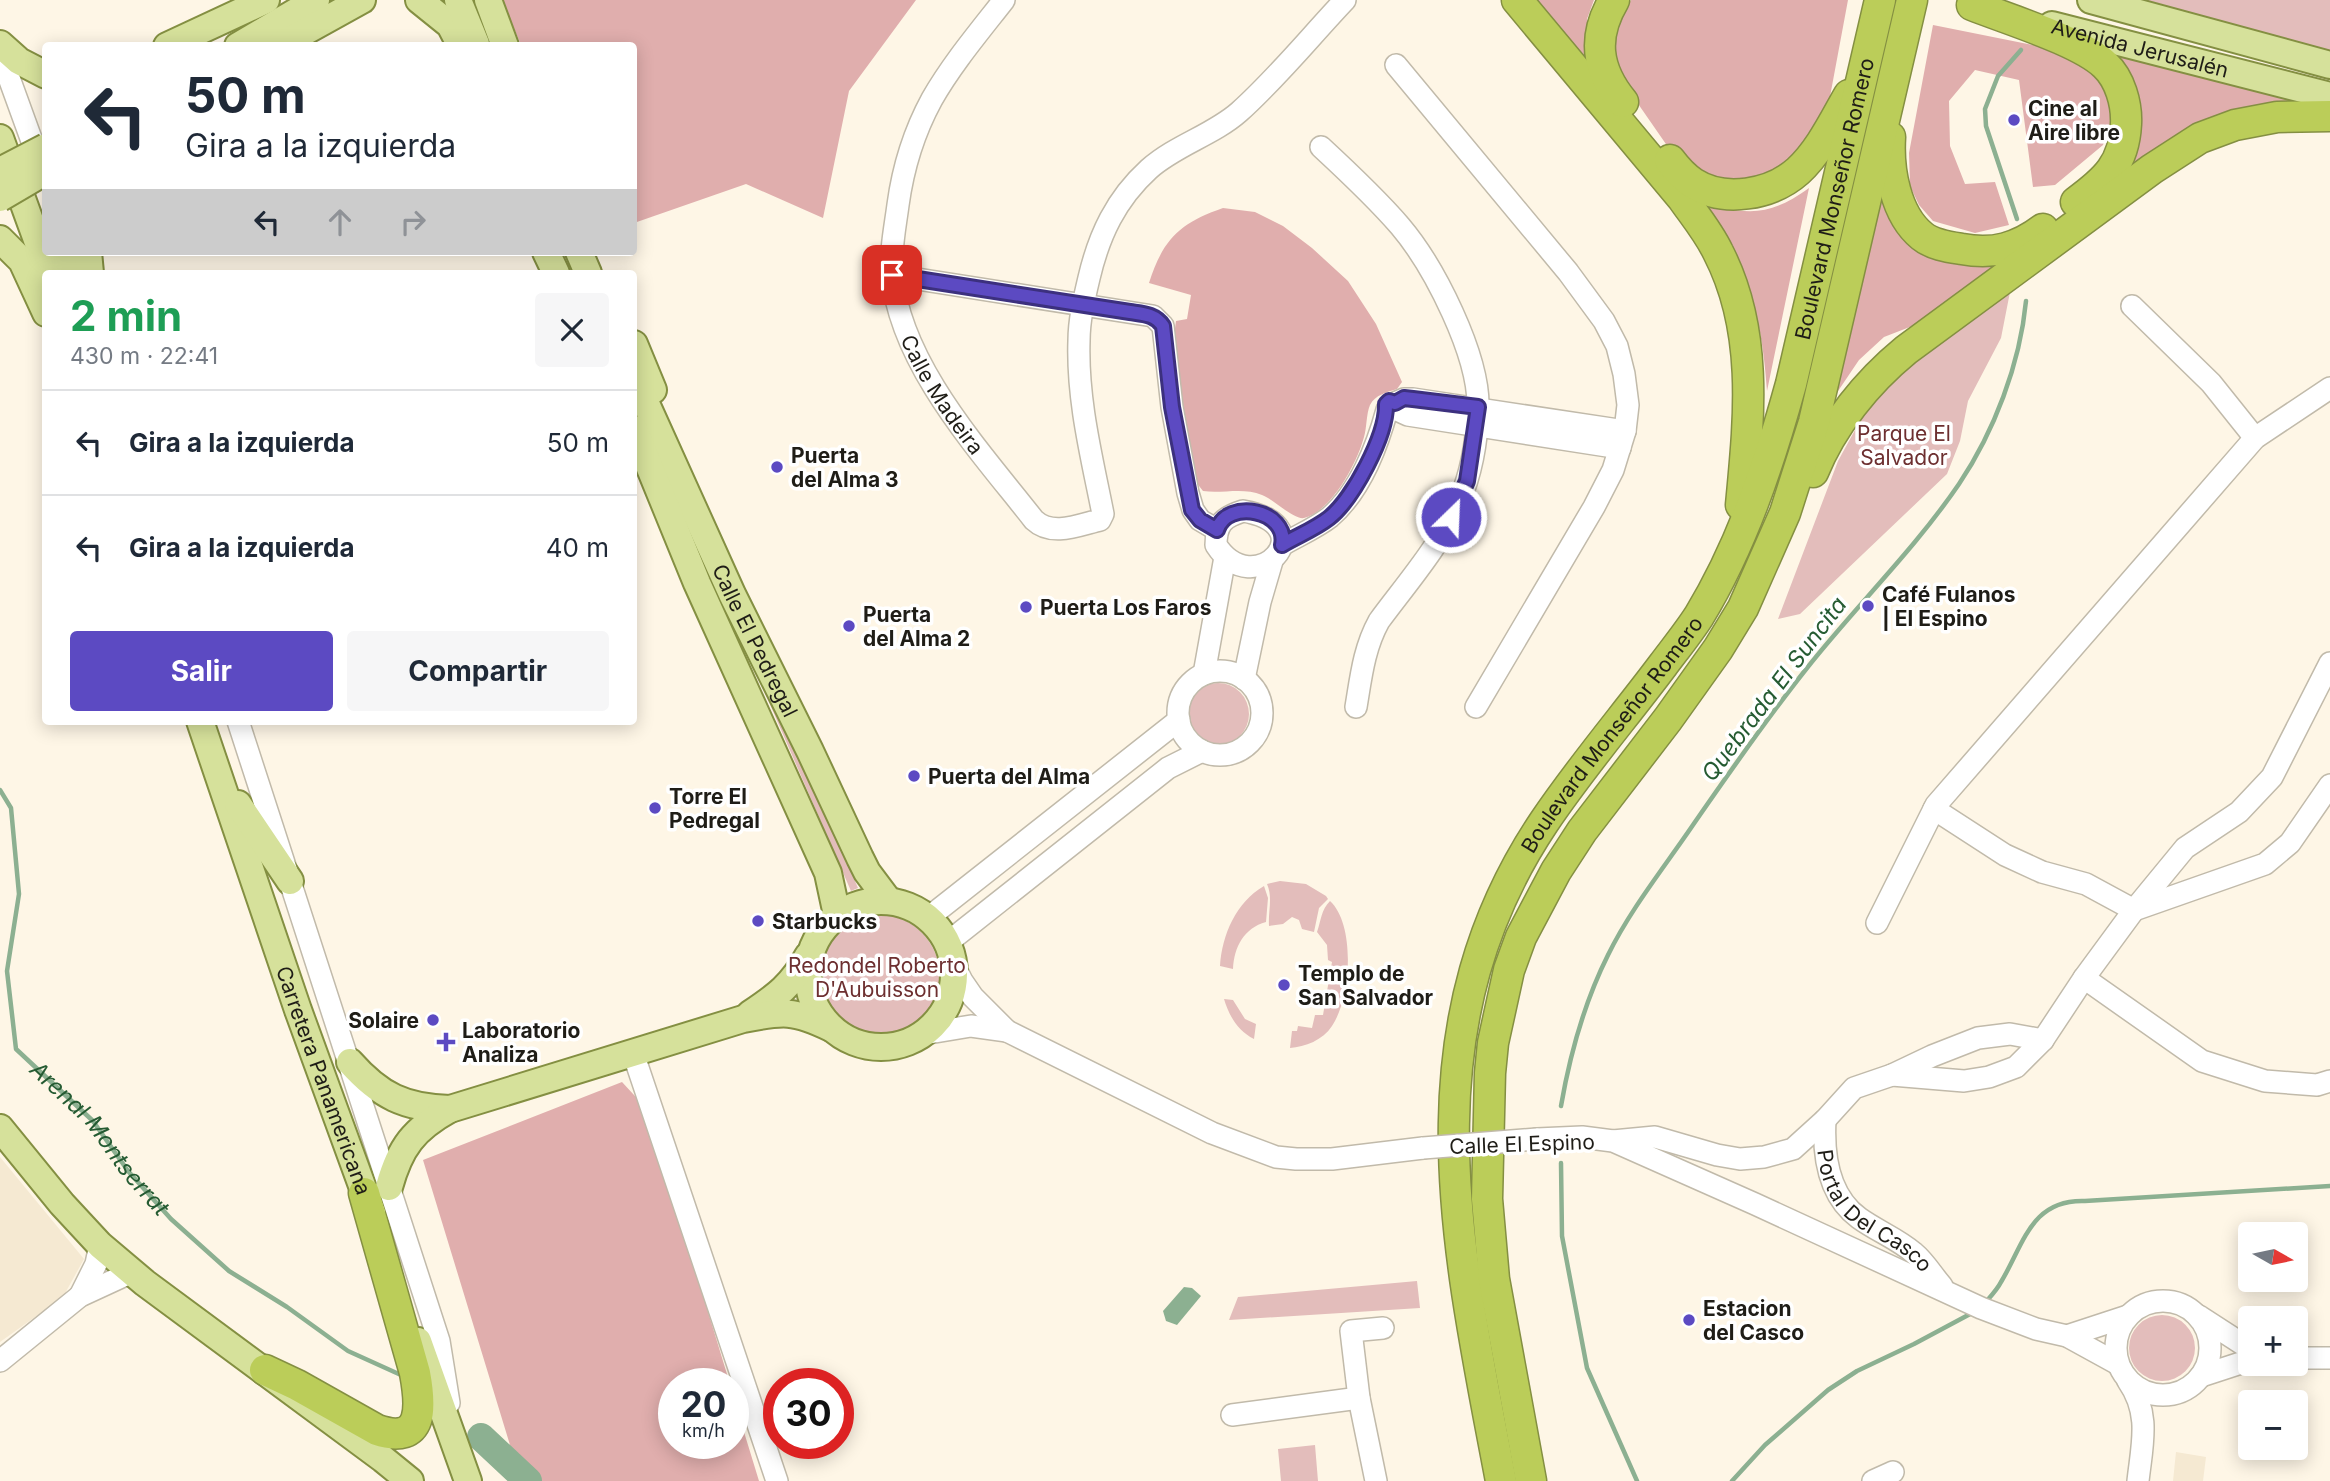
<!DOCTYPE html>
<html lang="es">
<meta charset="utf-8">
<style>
body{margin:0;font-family:Inter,sans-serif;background:#f6f6f7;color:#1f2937;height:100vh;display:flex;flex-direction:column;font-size:26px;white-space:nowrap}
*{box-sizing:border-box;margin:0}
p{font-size:23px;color:#747a83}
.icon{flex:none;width:38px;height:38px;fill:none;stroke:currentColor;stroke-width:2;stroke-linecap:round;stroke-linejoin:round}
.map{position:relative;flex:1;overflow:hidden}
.panel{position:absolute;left:42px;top:270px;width:595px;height:455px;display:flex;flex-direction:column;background:#fff;border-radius:7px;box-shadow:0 4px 18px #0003}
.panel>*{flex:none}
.top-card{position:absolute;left:42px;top:42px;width:595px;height:214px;border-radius:7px;box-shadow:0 4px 18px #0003;background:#fff;color:#1f2937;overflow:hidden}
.needle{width:46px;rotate:99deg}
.fabs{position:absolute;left:2238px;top:1222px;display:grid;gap:14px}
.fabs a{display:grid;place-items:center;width:70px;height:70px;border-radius:7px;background:#fff;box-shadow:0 4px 18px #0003;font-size:35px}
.speed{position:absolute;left:658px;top:1368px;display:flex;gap:14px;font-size:35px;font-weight:700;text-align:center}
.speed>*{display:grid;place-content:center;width:91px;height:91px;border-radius:50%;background:#fff;box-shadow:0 4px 18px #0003;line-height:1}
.speed small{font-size:18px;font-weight:400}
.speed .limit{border:10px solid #d22;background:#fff;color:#111}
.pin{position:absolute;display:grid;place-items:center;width:60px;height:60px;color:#fff;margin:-30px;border-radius:14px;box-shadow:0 4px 10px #0006}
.me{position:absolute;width:77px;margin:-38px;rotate:24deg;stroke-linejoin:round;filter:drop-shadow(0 0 5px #0008)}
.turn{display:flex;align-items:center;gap:24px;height:147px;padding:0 28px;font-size:32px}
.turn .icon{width:91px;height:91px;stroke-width:2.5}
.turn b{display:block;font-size:49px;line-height:60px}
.lanes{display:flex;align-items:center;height:66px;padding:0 28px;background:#0003;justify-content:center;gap:35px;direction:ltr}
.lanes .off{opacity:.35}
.round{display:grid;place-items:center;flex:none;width:74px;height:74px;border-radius:7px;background:#f6f6f7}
.headline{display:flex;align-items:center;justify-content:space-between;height:119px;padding:0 28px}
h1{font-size:42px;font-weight:700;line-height:52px;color:#1e9e55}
.action{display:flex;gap:14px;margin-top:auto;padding:14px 28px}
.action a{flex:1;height:80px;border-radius:7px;background:#5c4ac2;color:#fff;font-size:28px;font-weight:700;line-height:80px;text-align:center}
.action a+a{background:#f6f6f7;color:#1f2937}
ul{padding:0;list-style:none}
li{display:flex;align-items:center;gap:21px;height:105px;padding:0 28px;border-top:2px solid #e0e1e3}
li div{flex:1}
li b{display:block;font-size:26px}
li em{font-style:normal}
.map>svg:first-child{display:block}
.built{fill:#f5e9d2}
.green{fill:#e3bdbb}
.forest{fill:#e0aead}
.water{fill:#8cb091}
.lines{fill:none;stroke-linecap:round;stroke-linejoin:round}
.stream{stroke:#8cb091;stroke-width:4.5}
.river{stroke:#8cb091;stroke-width:28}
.minor-casing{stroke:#c1baaa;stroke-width:24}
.major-casing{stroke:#848f42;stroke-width:30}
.highway-casing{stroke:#848f42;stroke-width:33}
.minor{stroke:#fff;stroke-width:21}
.major{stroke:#d6e19b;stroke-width:26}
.highway{stroke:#bbcd59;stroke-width:30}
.minor-bridge-casing{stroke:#c1baaa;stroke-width:24;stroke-linecap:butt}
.major-bridge-casing{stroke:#848f42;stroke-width:30;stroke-linecap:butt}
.minor-bridge{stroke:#fff;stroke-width:21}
.major-bridge{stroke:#d6e19b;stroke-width:26}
.route-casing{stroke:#3c307e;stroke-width:18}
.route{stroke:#5c4ac2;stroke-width:12}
.poi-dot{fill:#5c4ac2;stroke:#fff;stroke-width:2.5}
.labels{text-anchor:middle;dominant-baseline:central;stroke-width:7;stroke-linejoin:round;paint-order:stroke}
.street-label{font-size:21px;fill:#1f1d17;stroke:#fff}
.poi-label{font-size:21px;font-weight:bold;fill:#1f1d17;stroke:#fff;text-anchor:start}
.park-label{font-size:21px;fill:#6d2f30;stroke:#fff}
.water-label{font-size:23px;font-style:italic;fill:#255b32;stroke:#fff}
</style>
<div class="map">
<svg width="2330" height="1481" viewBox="0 0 2330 1481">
<rect width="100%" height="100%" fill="#fef6e6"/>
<!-- built -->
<path class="built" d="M 0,1157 L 84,1259 L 63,1297 L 0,1342 Z
M 2176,1452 L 2206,1457 L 2203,1481 L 2173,1481 Z"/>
<!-- green -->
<path class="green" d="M 2145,0 L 2330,0 L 2330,52 L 2179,13 L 2165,5 Z
M 2010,292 L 2001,338 L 1968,401 L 1960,441 L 1947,474 L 1800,614 L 1778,619 L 1838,461 L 1872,399 L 1925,352 Z
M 634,364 L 858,888 L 851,891 L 634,391 Z
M1187 714a31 31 0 1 1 62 0a31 31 0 1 1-62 0Z
M 1280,881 L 1306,884 L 1326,896 L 1328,899 L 1319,908 L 1314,932 L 1302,929 L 1299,920 L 1292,917 L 1283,924 L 1269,926 C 1268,911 1273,898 1267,884 Z
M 1264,886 L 1268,898 L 1266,922 C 1244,928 1234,947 1233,969 L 1220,966 C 1222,935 1236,902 1264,886 Z
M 1330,901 C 1356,925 1351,998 1332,1026 C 1323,1040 1305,1047 1290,1048 L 1292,1031 L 1297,1031 L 1298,1026 L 1312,1028 L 1315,1015 L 1323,1015 L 1332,962 L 1328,960 L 1327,945 L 1317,932 C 1321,921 1321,910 1330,901 Z
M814 977a63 63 0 1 1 126 0a63 63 0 1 1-126 0Z
M 1224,999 L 1233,1000 L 1245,1019 L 1256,1024 L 1254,1039 C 1238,1031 1229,1016 1224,999 Z
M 1417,1281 L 1420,1308 L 1229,1320 L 1238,1297 Z
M2129 1348a33 33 0 1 1 66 0a33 33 0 1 1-66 0Z
M 1315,1445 L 1318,1481 L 1281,1481 L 1278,1449 Z"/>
<!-- forest -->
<path class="forest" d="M 502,0 L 916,0 L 849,91 L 823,218 L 746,184 L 634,223 L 634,46 L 521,45 Z
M 1526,0 L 1594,0 L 1587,19 L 1593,79 Z
M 1631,0 L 1848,0 L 1829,102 L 1793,165 L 1733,187 L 1677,160 L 1616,72 L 1615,46 L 1619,20 Z
M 1933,25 L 2058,50 L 2094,72 L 2107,92 L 2112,122 L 2103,145 L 2055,185 L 2033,187 L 2019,80 L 1975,70 L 1949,101 L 1950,146 L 1965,184 L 1995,182 L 2009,225 L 1975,233 L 1933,221 L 1919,205 L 1910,186 L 1909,153 Z
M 2112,53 L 2304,103 L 2122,179 L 2134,159 L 2138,132 Z
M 1809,188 L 1767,391 C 1764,348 1758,302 1736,264 C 1724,241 1708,220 1694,199 C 1742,214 1765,220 1809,188 Z
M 1881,195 L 1968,263 L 2004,268 L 1933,318 L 1884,337 L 1859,360 L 1836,394 Z
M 1223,208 L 1255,212 L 1283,226 L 1312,248 L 1348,281 L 1376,324 L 1402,382 L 1397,389 C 1387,392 1375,395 1370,405 C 1366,415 1367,427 1364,437 C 1357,463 1332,511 1304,518 C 1294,520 1273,499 1262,495 C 1243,487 1222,494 1203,491 L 1192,477 C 1184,427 1168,371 1176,321 L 1187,319 L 1191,295 L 1149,283 C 1163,239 1180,223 1223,208 Z
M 622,1082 L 646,1108 L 730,1384 L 674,1384 L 674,1444 L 733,1444 L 733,1396 L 759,1481 L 521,1481 L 423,1160 Z"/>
<!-- water -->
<path class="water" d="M 1184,1287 L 1192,1288 L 1201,1296 L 1177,1325 L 1166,1321 L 1163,1311 Z"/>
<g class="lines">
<!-- stream -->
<g class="stream">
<path d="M 2017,219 L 1986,126 L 1985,109 L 1998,76 L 2021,50"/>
<path id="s1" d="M 0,790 L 11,808 L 19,894 L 7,971 L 16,1049 L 93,1121 L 128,1171 L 171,1219 L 229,1271 L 287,1307 L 348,1351 L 401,1375"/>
<path d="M 1561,1106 C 1570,1054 1584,1003 1608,955 C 1631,908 1666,865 1695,822 C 1731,770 1768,717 1807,668 C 1856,606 1914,550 1959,484 C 1994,432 2020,364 2026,301"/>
<path d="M 1561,1163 L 1562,1236 L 1587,1368 L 1637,1481"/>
<path d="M 1984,1304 C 1990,1297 1997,1290 2001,1282 C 2024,1244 2031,1199 2085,1201 L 2330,1186"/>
<path d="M 1732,1481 L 1765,1445 L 1828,1390 L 1857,1371 L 1914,1344 L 1972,1313"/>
</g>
<!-- river -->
<path class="river" d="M 481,1437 L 528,1481"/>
<!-- minor casing -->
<g class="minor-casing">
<g id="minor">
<path id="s2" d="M 1004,0 C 979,32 952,64 932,99 C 914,132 903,168 898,205 C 895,228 890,251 892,274 C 900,365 980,451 1034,520 C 1052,537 1079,525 1100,520 L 1103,514 C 1092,458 1077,400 1079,341 C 1079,320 1084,299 1089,278 C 1099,235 1116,199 1149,169 C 1176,145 1213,135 1239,112 C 1277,78 1310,37 1345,0"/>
<path d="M 0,53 L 41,166"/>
<path d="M 1396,65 L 1568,272 L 1604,321 L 1617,346 L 1624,374 L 1628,405 L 1625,431 L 1613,470 L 1594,507 L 1476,707"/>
<path d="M 1321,147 C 1348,172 1376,198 1400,226 C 1434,266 1480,356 1478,409 C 1477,440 1471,474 1459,502 C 1440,546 1407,583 1379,621 C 1364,648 1361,677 1356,707"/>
<path d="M 892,275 L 1153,316 L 1163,326 L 1172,407 L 1188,493 L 1193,510 L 1200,520 L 1217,530"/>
<path d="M 2132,306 L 2211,383 L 2255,438"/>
<path d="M 1395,403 L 1404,399 L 1413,399 L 1625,431"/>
<path d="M 1395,409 L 1408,415 L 1620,448"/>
<path d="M 1243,511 C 1328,526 1254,604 1216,545 C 1216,523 1224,517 1243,511 Z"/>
<path d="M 1282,545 C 1297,536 1316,528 1330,517 C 1359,492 1377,447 1387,410"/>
<circle cx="1220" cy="713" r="42"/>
<path d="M 1204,674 L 1225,557"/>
<path d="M 1244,679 L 1260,602 L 1272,561"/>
<path d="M 238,721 L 439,1341 L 449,1403"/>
<path d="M 1934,809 L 2005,855 L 2042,872 L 2086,884 L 2134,910 L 2265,864 L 2290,843 L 2330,785"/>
<path d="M 928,918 L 1179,720"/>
<path d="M 1877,923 L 1936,805 L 2255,438 L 2330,388"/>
<path d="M 947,943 L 1168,768 L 1202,751"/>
<path d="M 953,963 L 962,981 L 973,997 L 1007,1031 L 1212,1133 L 1276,1157 L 1296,1159 L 1332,1159 L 1423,1148"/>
<path d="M 2084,978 L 2202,1061 L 2265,1081 L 2317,1085 L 2330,1081"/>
<path d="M 923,1034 L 971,1026 L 1007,1031"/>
<path d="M 633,1053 L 777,1481"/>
<path d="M 1892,1075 L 1964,1081 L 1989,1077 L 2016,1067 L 2043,1040 L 2084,978 L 2134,910 L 2185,848 L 2239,812 L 2272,777 L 2330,663"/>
<path id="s3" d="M 1825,1120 C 1823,1156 1828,1195 1859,1218 C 1877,1231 1898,1239 1914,1253 C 1925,1262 1933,1276 1942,1286"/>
<path d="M 1537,1139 L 1582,1137 L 1613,1141 L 1755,1204 L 1981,1308 L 2036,1329 L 2067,1336 L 2118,1364"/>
<path d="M 1613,1141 L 1655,1137 L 1717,1155 L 1740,1159 L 1764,1157 L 1793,1149 L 1825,1120 L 1854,1088 L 1892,1075 L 1932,1056 L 1978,1038 L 2010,1034 L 2043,1040"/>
<path d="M 80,1296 L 96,1264 L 100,1245"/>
<circle cx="2163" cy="1348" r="47"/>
<path d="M 2199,1316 L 2250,1349"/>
<path d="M 2067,1336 L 2128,1316"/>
<path d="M 2296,1358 L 2330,1358"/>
<path d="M 0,1361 L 80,1296 L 132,1272"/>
<path d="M 2201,1376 L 2250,1360"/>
<path d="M 2128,1381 C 2151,1414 2142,1444 2138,1481"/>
<path d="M 1232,1415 L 1359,1398"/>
<path d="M 1376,1481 L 1359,1398 L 1351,1331 L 1383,1328"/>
<path d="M 1873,1481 L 1893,1472"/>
</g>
</g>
<!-- major casing -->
<g class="major-casing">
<g id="major">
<path d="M 419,0 L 450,25 L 461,46"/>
<path d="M 458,0 L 476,44"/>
<path d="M 488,0 L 505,46"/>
<path d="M 2091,0 L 2330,65"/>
<path id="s4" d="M 2052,25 L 2330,96"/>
<path d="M 0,44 L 19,61 L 46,75"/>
<path d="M 167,46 L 266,0"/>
<path d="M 238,46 L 316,0"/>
<path d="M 279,46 L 362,0"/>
<path d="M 0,138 L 49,273"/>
<path d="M 0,239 L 22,261 L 46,313"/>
<path d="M 64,252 L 67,273"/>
<path d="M 88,252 L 90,273"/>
<path d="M 546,252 L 556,273"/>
<path d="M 579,252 L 588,273"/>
<path d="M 634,344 L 653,390"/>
<path id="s5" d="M 634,377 L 732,594 L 810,751 L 860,858 L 867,872 L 888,900"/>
<path d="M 634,429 L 697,583 L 828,873 L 837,915"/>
<path id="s6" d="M 200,721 L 298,1010 L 372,1213"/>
<path d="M 238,804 L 290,881"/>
<circle cx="881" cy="974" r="73"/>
<path d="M 750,1014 C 777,996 792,985 808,956"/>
<path d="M 350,1062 C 380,1096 405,1108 450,1109"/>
<path d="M 0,1128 L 62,1204 L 100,1245 L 145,1283 L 383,1459 L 410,1481"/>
<path d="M 389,1187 C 400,1147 414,1129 450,1109 L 743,1019 C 783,1011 794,1010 831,1028"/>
<path d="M 418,1341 L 468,1481"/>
</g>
</g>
<!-- highway casing -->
<g class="highway-casing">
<g id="highway">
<path d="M 1517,0 L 1683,199 C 1695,216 1709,233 1718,252 C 1759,331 1749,420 1741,505"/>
<path d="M 1614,0 C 1592,37 1596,69 1623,102"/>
<path d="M 1972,5 C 2007,19 2080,41 2105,65 C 2120,79 2127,104 2126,124 C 2124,164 2106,180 2076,202"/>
<path d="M 1890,137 C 1888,169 1895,214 1922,236 C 1933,245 1949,247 1962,249 C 1993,255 2018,248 2043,229"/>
<path d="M 1670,160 C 1676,168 1684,177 1693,183 C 1724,203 1771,195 1798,171 C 1820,151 1834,121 1849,95"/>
<path d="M 1813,472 C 1832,425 1867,382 1906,350 L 2152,169 L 2200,138 L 2235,125 L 2277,117 L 2330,116"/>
<path d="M 265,1370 L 297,1385 L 377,1430 C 425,1446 421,1405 415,1373 L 364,1193"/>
<path id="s7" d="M 1501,1481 C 1458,1252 1404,1031 1544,822 C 1581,767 1624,717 1663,665 C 1675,649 1688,633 1699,616 C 1742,545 1769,464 1791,384 L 1880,0"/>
<path d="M 1531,1481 L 1494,1279 L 1487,1199 L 1490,1073 L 1493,1043 L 1509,970 L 1521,937 L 1556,871 L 1582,831 L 1668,719 L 1718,649 L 1743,608 L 1785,513 L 1814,422 L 1912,0"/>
</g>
</g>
<!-- minor -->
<use href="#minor" class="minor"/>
<!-- major -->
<use href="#major" class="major"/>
<!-- highway -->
<use href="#highway" class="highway"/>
<!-- minor-bridge casing -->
<g class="minor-bridge-casing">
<path id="minor-bridge" d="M 1423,1148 L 1537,1139"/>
</g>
<!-- major-bridge casing -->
<g class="major-bridge-casing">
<path id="major-bridge" d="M 0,171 L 46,147
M 0,198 L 46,171"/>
</g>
<!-- minor-bridge -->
<use href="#minor-bridge" class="minor-bridge"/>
<!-- major-bridge -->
<use href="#major-bridge" class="major-bridge"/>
</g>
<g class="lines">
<!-- route casing -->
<g class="route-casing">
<path id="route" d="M 892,275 L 1130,312 C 1143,314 1155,314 1163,326 L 1172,407 L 1192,510 L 1200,520 L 1217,530 C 1227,498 1289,510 1282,545 C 1297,536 1315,529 1329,518 C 1353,499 1387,435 1386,404 L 1389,401 L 1395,403 L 1404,398 L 1413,399 L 1478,407 L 1467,481 L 1451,517"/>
</g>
<!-- route -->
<use href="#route" class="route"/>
</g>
<!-- markers -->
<g class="poi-dot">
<circle cx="2014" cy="120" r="7"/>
<circle cx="777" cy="467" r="7"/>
<circle cx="1868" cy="606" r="7"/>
<circle cx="1026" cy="607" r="7"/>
<circle cx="849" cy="626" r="7"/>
<circle cx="914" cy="776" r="7"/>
<circle cx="655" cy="808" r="7"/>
<circle cx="758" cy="921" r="7"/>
<circle cx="1284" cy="985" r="7"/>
<circle cx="433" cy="1020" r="7"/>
<path d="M442.5 1031.5h7v7h7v7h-7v7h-7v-7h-7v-7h7z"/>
<circle cx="1689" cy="1320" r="7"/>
</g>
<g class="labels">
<!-- street labels -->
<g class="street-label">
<text stroke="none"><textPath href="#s4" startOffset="91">Avenida Jerusalén</textPath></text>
<text stroke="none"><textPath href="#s7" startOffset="1379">Boulevard Monseñor Romero</textPath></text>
<text stroke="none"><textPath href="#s2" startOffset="436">Calle Madeira</textPath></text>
<text stroke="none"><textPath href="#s5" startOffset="290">Calle El Pedregal</textPath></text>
<text stroke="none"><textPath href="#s7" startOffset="791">Boulevard Monseñor Romero</textPath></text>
<text stroke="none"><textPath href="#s6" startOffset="380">Carretera Panamericana</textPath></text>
<text transform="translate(1522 1144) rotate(-2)">Calle El Espino</text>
<text stroke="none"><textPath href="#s3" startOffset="112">Portal Del Casco</textPath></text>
</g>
<!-- poi labels -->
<g class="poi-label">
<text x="2028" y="108">Cine al<tspan x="2028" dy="24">Aire libre</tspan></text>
<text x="791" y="455">Puerta<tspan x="791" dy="24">del Alma 3</tspan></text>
<text x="1882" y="594">Café Fulanos<tspan x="1882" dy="24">| El Espino</tspan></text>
<text x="1040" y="607">Puerta Los Faros</text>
<text x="863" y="614">Puerta<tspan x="863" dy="24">del Alma 2</tspan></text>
<text x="928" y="776">Puerta del Alma</text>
<text x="669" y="796">Torre El<tspan x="669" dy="24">Pedregal</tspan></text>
<text x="772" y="921">Starbucks</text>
<text x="1298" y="973">Templo de<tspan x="1298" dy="24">San Salvador</tspan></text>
<text x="419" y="1020" text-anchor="end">Solaire</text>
<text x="462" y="1030">Laboratorio<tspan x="462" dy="24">Analiza</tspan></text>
<text x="1703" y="1308">Estacion<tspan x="1703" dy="24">del Casco</tspan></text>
</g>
<!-- park labels -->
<g class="park-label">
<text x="1904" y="433">Parque El<tspan x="1904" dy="24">Salvador</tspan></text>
<text x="877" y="965">Redondel Roberto<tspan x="877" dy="24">D'Aubuisson</tspan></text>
</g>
<!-- water labels -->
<g class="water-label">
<text transform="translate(1774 689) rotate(-53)">Quebrada El Suncita</text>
<text stroke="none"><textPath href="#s1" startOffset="387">Arenal Montserrat</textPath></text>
</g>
</g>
</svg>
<div class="fabs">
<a><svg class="needle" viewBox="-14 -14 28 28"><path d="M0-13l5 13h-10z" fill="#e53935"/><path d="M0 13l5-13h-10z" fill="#747a83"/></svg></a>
<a>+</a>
<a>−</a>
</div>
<div class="speed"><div>20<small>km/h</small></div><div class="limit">30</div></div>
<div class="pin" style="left:892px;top:275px;background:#d93025"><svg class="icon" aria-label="arrive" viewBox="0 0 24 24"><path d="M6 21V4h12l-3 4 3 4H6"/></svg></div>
<svg class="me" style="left:1451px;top:517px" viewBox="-20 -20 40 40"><circle r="17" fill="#5c4ac2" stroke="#fff" stroke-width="3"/><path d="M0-11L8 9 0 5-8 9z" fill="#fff"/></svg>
<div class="top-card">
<div class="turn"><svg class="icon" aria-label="left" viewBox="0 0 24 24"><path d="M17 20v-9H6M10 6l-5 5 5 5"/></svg><div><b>50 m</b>Gira a la izquierda</div></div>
<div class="lanes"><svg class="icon" aria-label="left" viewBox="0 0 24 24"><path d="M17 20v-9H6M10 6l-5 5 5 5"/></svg><svg class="icon off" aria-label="ahead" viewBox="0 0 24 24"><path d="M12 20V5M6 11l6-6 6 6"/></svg><svg class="icon off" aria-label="right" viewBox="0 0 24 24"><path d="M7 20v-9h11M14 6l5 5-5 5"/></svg></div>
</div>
<section class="panel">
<div class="headline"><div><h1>2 min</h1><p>430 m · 22:41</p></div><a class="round"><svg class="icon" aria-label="close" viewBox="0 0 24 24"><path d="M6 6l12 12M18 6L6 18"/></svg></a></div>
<ul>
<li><svg class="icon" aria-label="left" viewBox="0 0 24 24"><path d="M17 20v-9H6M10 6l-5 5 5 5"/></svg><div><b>Gira a la izquierda</b></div><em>50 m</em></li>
<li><svg class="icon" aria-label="left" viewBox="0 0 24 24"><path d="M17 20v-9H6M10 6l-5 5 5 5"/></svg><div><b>Gira a la izquierda</b></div><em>40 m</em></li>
</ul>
<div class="action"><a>Salir</a><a>Compartir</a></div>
</section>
</div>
